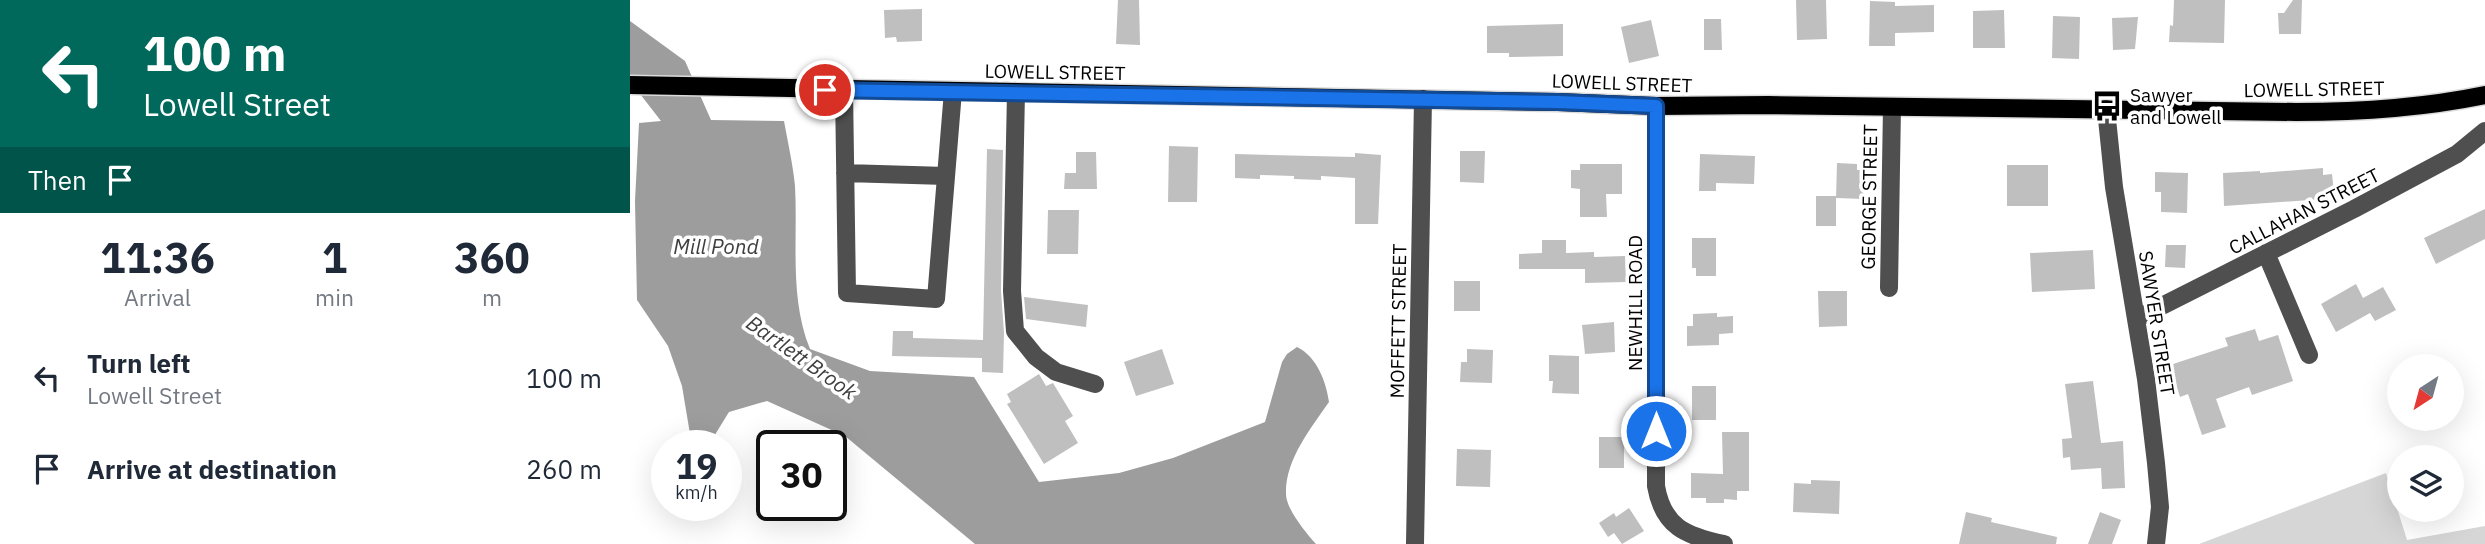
<!DOCTYPE html>
<style>
body{margin:0;font-family:"IBM Plex Sans",sans-serif;background:#f2f2f3;color:#1f2937;height:100vh;display:flex;flex-direction:column;font-size:26px;white-space:nowrap}
*{box-sizing:border-box;margin:0}
p{font-size:23px;color:#747a83}
.icon{flex:none;width:38px;height:38px;fill:none;stroke:currentColor;stroke-width:2;stroke-linecap:round;stroke-linejoin:round}
.map{position:relative;flex:1;overflow:hidden}
.drawer{display:flex;flex-direction:column;background:#fff;width:630px}
.drawer>*{flex:none}
.top-card{background:#00695c;color:#fff;overflow:hidden}
.needle{width:46px;rotate:216deg}
.tools{position:absolute;left:1757px;top:354px;display:grid;gap:14px}
.tools a{display:grid;place-items:center;width:77px;height:77px;border-radius:50%;background:#fff;box-shadow:0 7px 28px #0002;font-size:35px}
.speed{position:absolute;left:21px;top:430px;display:flex;gap:14px;font-size:35px;font-weight:700;text-align:center}
.speed>*{display:grid;place-content:center;width:91px;height:91px;border-radius:50%;background:#fff;box-shadow:0 7px 28px #0002;line-height:1}
.speed small{font-size:18px;font-weight:400}
.speed .limit{border:4px solid #111;border-radius:10px;background:#fff;color:#111}
.pin{position:absolute;display:grid;place-items:center;width:60px;height:60px;color:#fff;margin:-30px;border:4px solid #fff;border-radius:50%;box-shadow:0 2px 7px #0007}
.me{position:absolute;width:77px;margin:-38px;rotate:0deg;stroke-linejoin:round;filter:drop-shadow(0 0 5px #0008)}
.turn{display:flex;align-items:center;gap:24px;height:147px;padding:0 28px;font-size:32px}
.turn .icon{width:91px;height:91px;stroke-width:2.5}
.turn b{display:block;font-size:49px;line-height:60px}
.then{display:flex;align-items:center;height:66px;padding:0 28px;background:#0003;gap:14px;font-size:26px}
.eta{display:flex;justify-content:space-evenly;align-items:center;height:119px;text-align:center}
.eta b{font-size:42px;font-weight:700;line-height:49px}
ul{padding:0;list-style:none}
li{display:flex;align-items:center;gap:21px;height:91px;padding:0 28px}
li div{flex:1}
li b{display:block;font-size:26px}
li em{font-style:normal}
main{display:flex;flex:1;min-height:0}
.map>svg:first-child{display:block}
.green{fill:#d6d6d6}
.water{fill:#9d9d9d}
.building{fill:#bfbfbf}
.lines{fill:none;stroke-linecap:round;stroke-linejoin:round}
.major-casing{stroke:#dbdbdb;stroke-width:21}
.minor{stroke:#4f4f4f;stroke-width:18}
.major{stroke:#000;stroke-width:18}
.route-casing{stroke:#114b97;stroke-width:18}
.route{stroke:#1a73e8;stroke-width:12}
.labels{text-anchor:middle;dominant-baseline:central;stroke-width:7;stroke-linejoin:round;paint-order:stroke}
.street-label{font-size:19px;fill:#000;stroke:#fff}
.poi-label{font-size:19px;fill:#000;stroke:#fff;text-anchor:start}
.water-label{font-size:21px;font-style:italic;fill:#3e3e3e;stroke:#fff}
</style>
<main>
<section class="drawer">
<div class="top-card">
<div class="turn"><svg class="icon" aria-label="left" viewBox="0 0 24 24"><path d="M17 20v-9H6M10 6l-5 5 5 5"/></svg><div><b>100 m</b>Lowell Street</div></div>
<div class="then">Then<svg class="icon" aria-label="arrive" viewBox="0 0 24 24"><path d="M6 21V4h12l-3 4 3 4H6"/></svg></div>
</div>
<div class="eta">
<div><b>11:36</b><p>Arrival</p></div>
<div><b>1</b><p>min</p></div>
<div><b>360</b><p>m</p></div>
</div>
<ul>
<li><svg class="icon" aria-label="left" viewBox="0 0 24 24"><path d="M17 20v-9H6M10 6l-5 5 5 5"/></svg><div><b>Turn left</b><p>Lowell Street</p></div><em>100 m</em></li>
<li><svg class="icon" aria-label="arrive" viewBox="0 0 24 24"><path d="M6 21V4h12l-3 4 3 4H6"/></svg><div><b>Arrive at destination</b></div><em>260 m</em></li>
</ul>
</section>
<div class="map">
<svg width="1855" height="544" viewBox="0 0 1855 544">
<rect width="100%" height="100%" fill="#fff"/>
<!-- green -->
<path class="green" d="M 1756,473 L 1777,540 L 1855,526 L 1855,544 L 1569,544 Z"/>
<!-- water -->
<path class="water" d="M 0,21 L 55,61 L 81,120 L 154,121 C 158,143 163,165 165,186 C 168,240 159,298 180,349 L 240,371 L 344,377 L 409,482 L 489,473 L 543,458 L 635,422 L 652,362 L 657,354 L 667,347 C 687,357 696,381 699,402 C 681,428 655,460 656,494 C 656,509 676,533 686,544 L 345,544 L 215,436 L 137,401 L 99,412 L 78,446 L 60,434 L 52,386 L 38,346 L 7,300 L 5,201 L 9,123 L 31,121 L 0,81 Z"/>
<!-- building -->
<path class="building" d="M 488,0 L 509,0 L 510,45 L 486,44 Z
M 1166,0 L 1196,0 L 1197,39 L 1167,40 Z
M 1544,0 L 1595,0 L 1594,43 L 1539,42 L 1540,25 L 1543,26 Z
M 1663,0 L 1672,0 L 1671,34 L 1649,34 L 1648,13 L 1654,13 Z
M 1240,1 L 1265,2 L 1265,6 L 1304,5 L 1304,32 L 1265,33 L 1265,46 L 1239,46 Z
M 292,9 L 292,41 L 267,42 L 266,37 L 255,38 L 254,10 Z
M 1374,10 L 1375,48 L 1343,48 L 1343,11 Z
M 1423,16 L 1450,17 L 1449,59 L 1422,58 Z
M 1508,17 L 1505,49 L 1483,50 L 1482,18 Z
M 1074,19 L 1091,19 L 1092,50 L 1074,50 Z
M 1021,20 L 1029,56 L 999,63 L 991,27 Z
M 933,24 L 933,56 L 879,57 L 879,53 L 857,53 L 857,26 Z
M 539,146 L 568,147 L 567,202 L 538,202 Z
M 357,149 L 373,150 L 371,291 L 374,333 L 373,373 L 352,372 L 352,358 L 262,356 L 263,331 L 283,331 L 283,338 L 353,340 Z
M 830,151 L 855,151 L 854,183 L 830,182 Z
M 446,152 L 466,152 L 467,189 L 434,189 L 435,173 L 446,173 Z
M 725,153 L 751,155 L 748,224 L 725,224 L 725,178 L 691,176 L 691,180 L 664,179 L 664,176 L 630,175 L 630,179 L 605,178 L 605,154 L 725,157 Z
M 1070,154 L 1125,156 L 1124,184 L 1086,183 L 1086,191 L 1069,191 Z
M 1207,163 L 1227,164 L 1227,170 L 1235,170 L 1234,199 L 1206,198 Z
M 950,164 L 992,164 L 992,194 L 976,194 L 977,217 L 950,217 L 950,189 L 941,188 L 941,170 L 950,170 Z
M 1377,165 L 1418,165 L 1418,206 L 1377,206 Z
M 1693,168 L 1693,175 L 1702,174 L 1704,193 L 1694,194 L 1694,199 L 1594,206 L 1593,173 L 1630,171 L 1630,173 Z
M 1525,172 L 1558,173 L 1557,213 L 1531,212 L 1531,192 L 1525,192 Z
M 1186,196 L 1206,196 L 1206,226 L 1186,226 Z
M 1855,209 L 1855,239 L 1806,264 L 1794,238 Z
M 418,210 L 449,210 L 448,254 L 417,254 Z
M 1062,238 L 1086,238 L 1086,276 L 1066,276 L 1066,268 L 1062,268 Z
M 912,240 L 936,240 L 936,253 L 964,252 L 964,257 L 995,256 L 996,282 L 955,283 L 955,269 L 889,269 L 889,254 L 912,253 Z
M 1536,245 L 1556,245 L 1555,268 L 1535,267 Z
M 1463,250 L 1465,289 L 1402,292 L 1400,253 Z
M 824,281 L 850,281 L 850,311 L 824,311 Z
M 1726,284 L 1733,298 L 1753,287 L 1766,310 L 1745,321 L 1740,313 L 1706,332 L 1691,304 Z
M 1188,291 L 1217,291 L 1217,326 L 1189,327 Z
M 394,297 L 458,305 L 456,327 L 396,319 Z
M 1087,313 L 1087,317 L 1103,316 L 1103,333 L 1089,334 L 1089,345 L 1057,346 L 1057,326 L 1063,326 L 1063,314 Z
M 984,322 L 985,352 L 955,354 L 952,325 Z
M 1625,329 L 1629,341 L 1648,335 L 1663,381 L 1622,395 L 1619,387 L 1586,399 L 1596,427 L 1572,435 L 1558,394 L 1550,397 L 1540,365 L 1598,346 L 1595,338 Z
M 532,349 L 544,384 L 506,396 L 494,362 Z
M 837,349 L 863,350 L 862,383 L 830,382 L 831,362 L 837,362 Z
M 919,355 L 949,356 L 949,394 L 922,393 L 923,381 L 919,381 Z
M 409,374 L 416,386 L 423,383 L 443,416 L 435,421 L 448,443 L 414,464 L 377,404 L 381,402 L 377,394 Z
M 1463,381 L 1471,443 L 1493,441 L 1495,488 L 1472,489 L 1471,468 L 1441,470 L 1440,457 L 1433,458 L 1432,439 L 1442,438 L 1435,384 Z
M 1062,386 L 1086,386 L 1086,420 L 1062,420 Z
M 1092,432 L 1119,432 L 1119,491 L 1107,491 L 1107,500 L 1094,499 L 1094,503 L 1076,503 L 1076,498 L 1061,498 L 1061,473 L 1093,474 Z
M 969,437 L 994,437 L 994,468 L 969,468 Z
M 827,449 L 861,450 L 860,487 L 826,486 Z
M 1181,480 L 1210,481 L 1209,514 L 1163,512 L 1164,483 L 1181,484 Z
M 999,508 L 1014,531 L 992,544 L 984,533 L 978,537 L 969,523 L 984,513 L 986,517 Z
M 1336,512 L 1362,518 L 1361,522 L 1427,537 L 1426,544 L 1329,544 Z
M 1470,512 L 1491,520 L 1482,544 L 1458,544 Z"/>
<g class="lines">
<!-- major casing -->
<g class="major-casing">
<path id="major" d="M 0,85 L 928,102 L 1026,106 L 1138,105 L 1666,112 C 1731,112 1792,108 1855,95"/>
</g>
<!-- minor -->
<path class="minor" d="M 214,90 L 217,293 L 306,299 L 323,91
M 386,92 L 382,291 L 385,331 L 406,357 L 426,372 L 465,384
M 1026,106 L 1026,486 C 1033,527 1056,536 1094,544
M 1476,109 L 1484,187 L 1516,379 L 1526,463 L 1530,507 L 1526,544
M 215,173 L 316,176
M 1636,253 L 1679,355
M 1259,288 L 1262,107
M 1506,319 L 1724,209 L 1827,154 L 1855,131
M 785,544 L 793,99"/>
<!-- major -->
<use href="#major" class="major"/>
</g>
<g class="lines">
<!-- route casing -->
<g class="route-casing">
<path id="route" d="M 195,90 L 928,102 L 1026,106 L 1026,431"/>
</g>
<!-- route -->
<use href="#route" class="route"/>
</g>
<!-- icons -->
<defs>
<g id="bus-bare" transform="scale(2.415)"><path d="M-5-6H5V4H4V6H2V4H-2V6H-4V4H-5ZM-3.5-4V0h7V-4ZM-3.5 1.2v1.5H-2V1.2ZM2 1.2v1.5H3.5V1.2Z" fill="#000" stroke="#fff" stroke-width="2.5" paint-order="stroke"/></g>
</defs>
<g fill-rule="evenodd">
<use href="#bus-bare" x="1477" y="106"/>
</g>
<g class="labels">
<!-- street labels -->
<g class="street-label">
<text transform="translate(425 72) rotate(1)">LOWELL STREET</text>
<text transform="translate(992 83) rotate(2)">LOWELL STREET</text>
<text transform="translate(1684 89) rotate(-1)">LOWELL STREET</text>
<text transform="translate(1239 197) rotate(-89)">GEORGE STREET</text>
<text transform="translate(1674 211) rotate(-27)">CALLAHAN STREET</text>
<text transform="translate(1005 303) rotate(-90)">NEWHILL ROAD</text>
<text transform="translate(768 321) rotate(-89)">MOFFETT STREET</text>
<text transform="translate(1527 323) rotate(81)">SAWYER STREET</text>
</g>
<!-- poi labels -->
<g class="poi-label">
<text x="1500" y="95">Sawyer<tspan x="1500" dy="22">and Lowell</tspan></text>
</g>
<!-- water labels -->
<g class="water-label">
<text x="86" y="246">Mill Pond</text>
<text transform="translate(172 357) rotate(35)">Bartlett Brook</text>
</g>
</g>
</svg>
<div class="tools">
<a><svg class="needle" viewBox="-14 -14 28 28"><path d="M0-13l5 13h-10z" fill="#e53935"/><path d="M0 13l5-13h-10z" fill="#747a83"/></svg></a>
<a><svg class="icon" aria-label="layers" viewBox="0 0 24 24"><path d="M12 4l9 5-9 5-9-5zM3 14l9 5 9-5"/></svg></a>
</div>
<div class="speed"><div>19<small>km/h</small></div><div class="limit">30</div></div>
<div class="pin" style="left:195px;top:90px;background:#d93025"><svg class="icon" aria-label="arrive" viewBox="0 0 24 24"><path d="M6 21V4h12l-3 4 3 4H6"/></svg></div>
<svg class="me" style="left:1026px;top:431px" viewBox="-20 -20 40 40"><circle r="17" fill="#1a73e8" stroke="#fff" stroke-width="3"/><path d="M0-11L8 9 0 5-8 9z" fill="#fff"/></svg>
</div>
</main>
